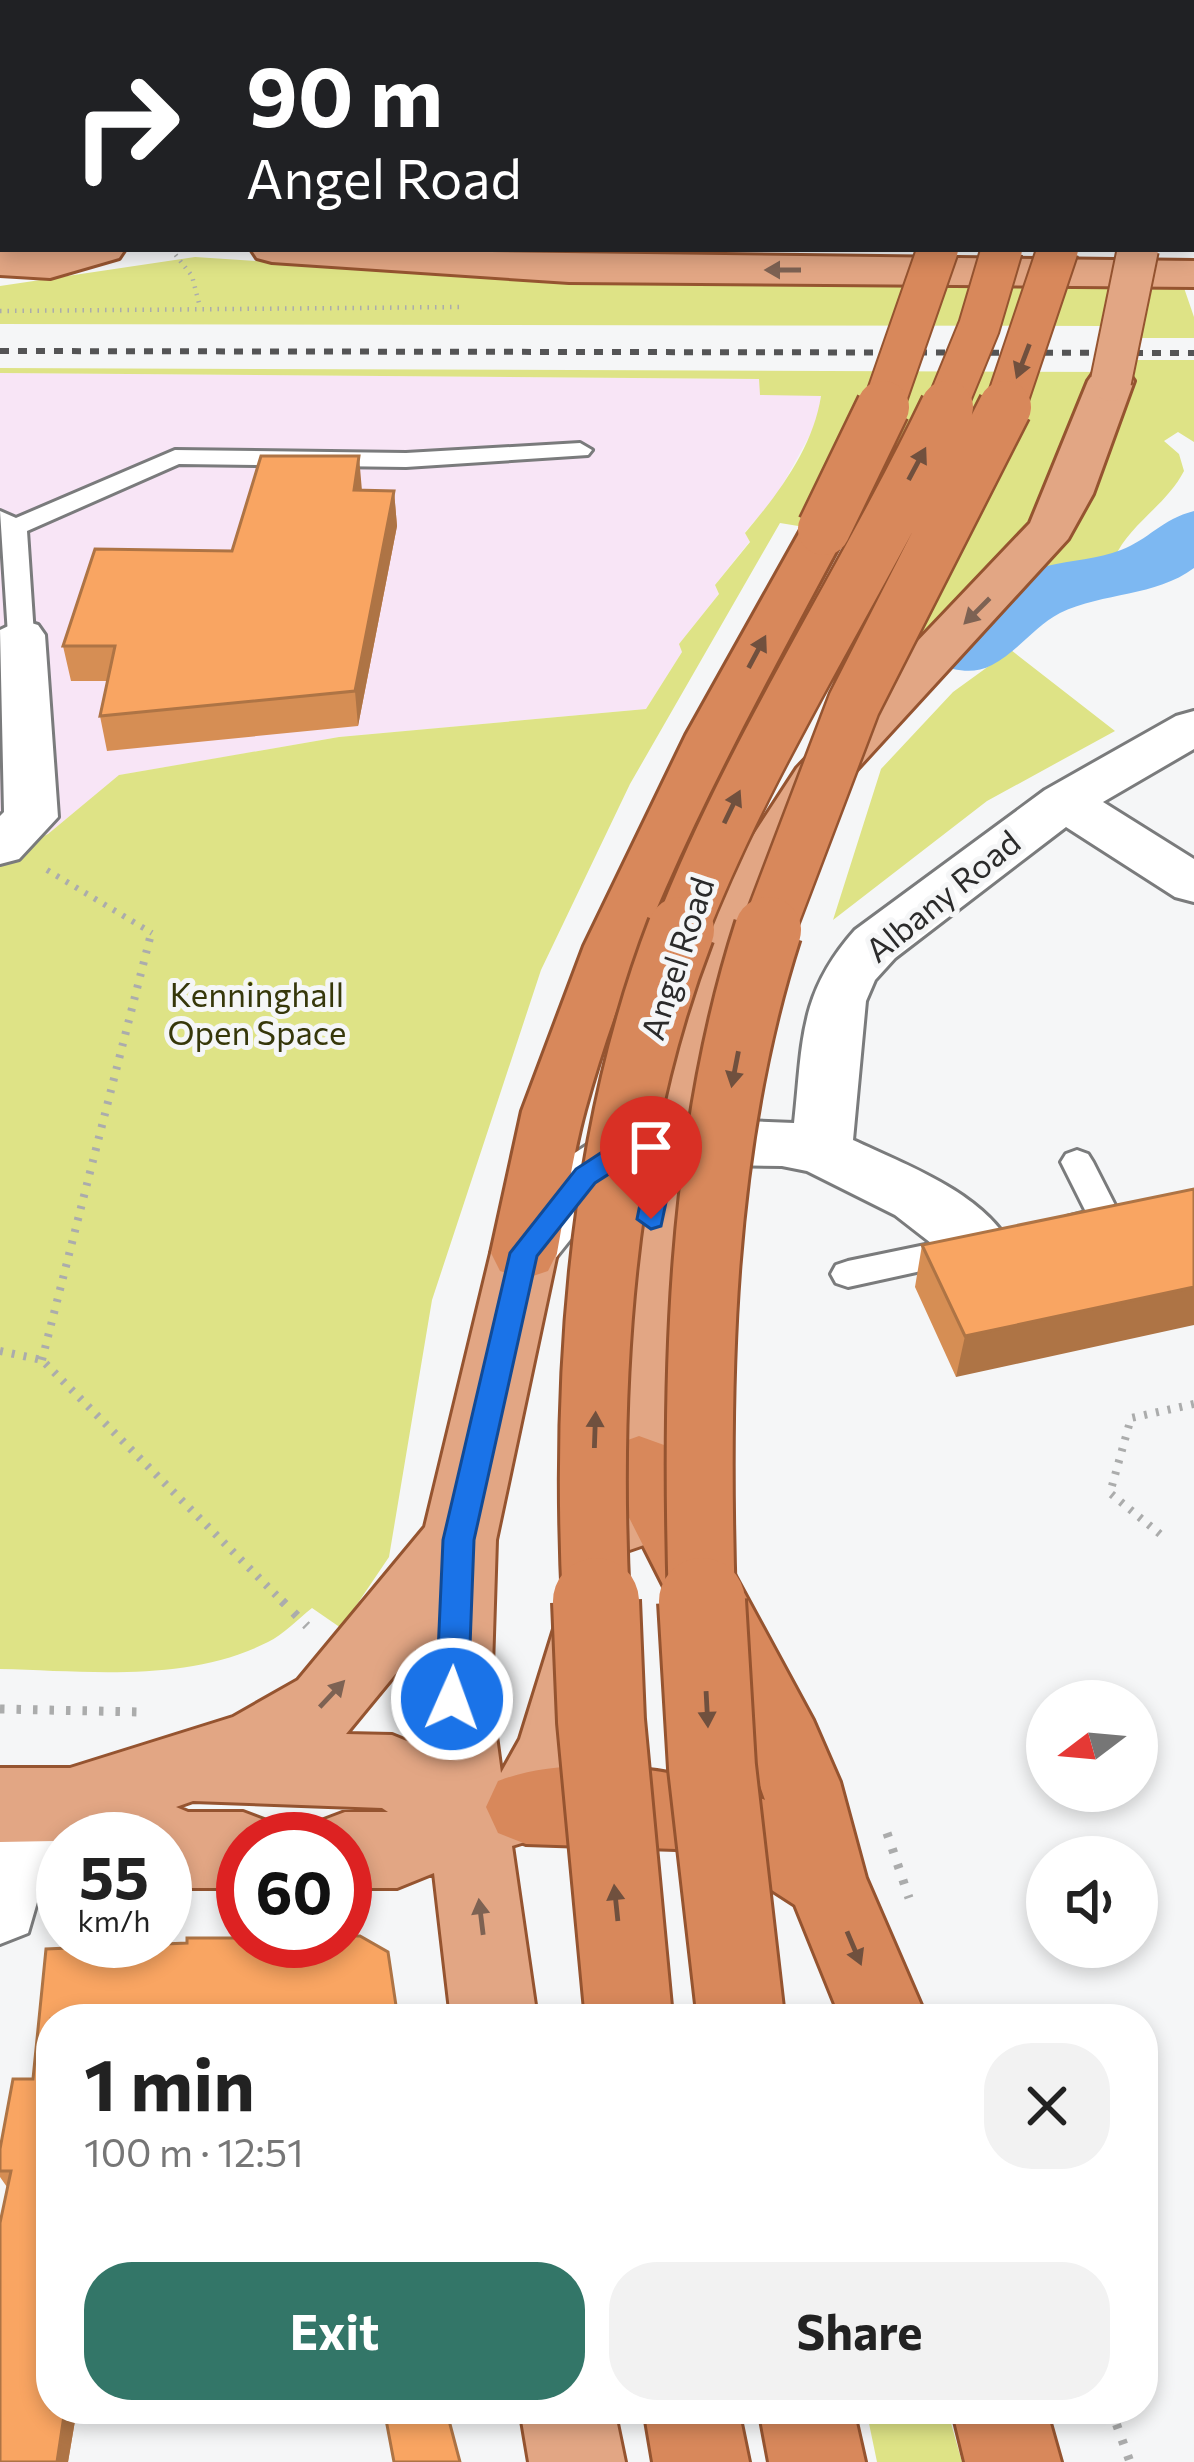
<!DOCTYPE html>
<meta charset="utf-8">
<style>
body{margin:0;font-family:Commissioner,sans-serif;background:#f2f2f2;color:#222;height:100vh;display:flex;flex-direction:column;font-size:45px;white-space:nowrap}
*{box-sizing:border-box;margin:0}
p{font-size:39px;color:#767676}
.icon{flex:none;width:66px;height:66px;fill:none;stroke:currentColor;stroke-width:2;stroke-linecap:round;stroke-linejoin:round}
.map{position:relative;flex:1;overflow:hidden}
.drawer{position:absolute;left:36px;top:2004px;width:1122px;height:420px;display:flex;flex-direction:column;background:#fff;border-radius:48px;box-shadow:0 6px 18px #0003}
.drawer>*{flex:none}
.hud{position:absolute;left:0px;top:0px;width:1194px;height:252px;box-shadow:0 6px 18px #0003;background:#202124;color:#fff;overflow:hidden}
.needle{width:78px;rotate:254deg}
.buttons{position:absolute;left:1026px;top:1680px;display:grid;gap:24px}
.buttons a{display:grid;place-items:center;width:132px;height:132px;border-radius:50%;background:#fff;box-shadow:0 6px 18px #0003;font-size:60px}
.speed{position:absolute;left:36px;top:1812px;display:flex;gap:24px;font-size:60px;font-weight:700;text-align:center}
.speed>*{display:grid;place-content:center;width:156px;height:156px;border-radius:50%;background:#fff;box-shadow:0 6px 18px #0003;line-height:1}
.speed small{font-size:30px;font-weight:400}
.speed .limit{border:18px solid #d22;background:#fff;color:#111}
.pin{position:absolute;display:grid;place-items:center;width:102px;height:102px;color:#fff;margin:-123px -51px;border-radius:50% 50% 50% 0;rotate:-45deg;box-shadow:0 0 12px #0007}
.pin .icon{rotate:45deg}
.me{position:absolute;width:132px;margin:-66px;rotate:2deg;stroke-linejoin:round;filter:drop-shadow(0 0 9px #0008)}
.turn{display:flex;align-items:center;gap:42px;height:252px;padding:0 48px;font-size:54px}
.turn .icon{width:156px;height:156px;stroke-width:2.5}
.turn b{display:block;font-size:84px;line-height:102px}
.round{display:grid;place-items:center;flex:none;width:126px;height:126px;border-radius:48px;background:#f2f2f2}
.head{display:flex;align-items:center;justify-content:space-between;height:204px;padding:0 48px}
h1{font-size:72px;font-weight:700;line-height:90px}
.primary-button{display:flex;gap:24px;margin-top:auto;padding:24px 48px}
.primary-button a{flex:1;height:138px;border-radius:48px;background:#337668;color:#fff;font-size:48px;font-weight:700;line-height:138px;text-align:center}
.primary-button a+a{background:#f2f2f2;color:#222}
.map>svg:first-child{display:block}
.industrial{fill:#f8e5f6}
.green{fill:#dee386}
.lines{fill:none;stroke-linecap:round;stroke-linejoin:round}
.river{fill:#7db8f2;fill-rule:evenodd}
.service-casing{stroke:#7a7b7c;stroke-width:6}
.minor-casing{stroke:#7a7b7c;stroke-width:6}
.primary-casing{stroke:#955430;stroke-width:6}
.trunk-casing{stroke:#955430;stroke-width:6}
.path-far3{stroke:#abacac;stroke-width:4.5;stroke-dasharray:1.5 6;stroke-linecap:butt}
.path-far2{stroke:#abacac;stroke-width:6;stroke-dasharray:3 8;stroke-linecap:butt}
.path-far1{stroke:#abacac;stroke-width:8;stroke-dasharray:3 9;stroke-linecap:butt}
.path{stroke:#abacac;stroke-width:9;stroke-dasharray:4.5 12;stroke-linecap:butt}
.service{fill:#fff;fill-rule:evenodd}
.minor{fill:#fff;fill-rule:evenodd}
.primary{fill:#e2a684;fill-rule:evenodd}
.trunk{fill:#d8885b;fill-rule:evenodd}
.rail{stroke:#545455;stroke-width:6;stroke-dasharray:9 9;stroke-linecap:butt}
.primary-bridge-casing{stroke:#955430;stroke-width:44;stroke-linecap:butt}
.trunk-bridge-far3-casing{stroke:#955430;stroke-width:44;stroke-linecap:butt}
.trunk-bridge-far2-casing{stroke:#955430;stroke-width:57;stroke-linecap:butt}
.trunk-bridge-far1-casing{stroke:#955430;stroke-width:72;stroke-linecap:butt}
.trunk-bridge-casing{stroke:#955430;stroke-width:92;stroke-linecap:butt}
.primary-bridge{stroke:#e2a684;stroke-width:40}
.trunk-bridge-far3{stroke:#d8885b;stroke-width:40}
.trunk-bridge-far2{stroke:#d8885b;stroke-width:52}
.trunk-bridge-far1{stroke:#d8885b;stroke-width:66}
.trunk-bridge{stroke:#d8885b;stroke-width:86}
.wall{fill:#d68e54}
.shaded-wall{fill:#ae7445}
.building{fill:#f9a562;stroke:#ae7445;stroke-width:3}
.oneway{fill:#7d6253}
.oneway2{fill:#70503e}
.route{fill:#1a73e8;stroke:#114b97;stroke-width:3}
.labels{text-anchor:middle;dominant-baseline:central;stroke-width:10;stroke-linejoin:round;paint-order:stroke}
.street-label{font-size:33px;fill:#2b2b2b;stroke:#f5f6f7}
.park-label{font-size:33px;fill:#36370a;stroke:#f5f6f7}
</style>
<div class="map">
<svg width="1194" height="2462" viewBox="0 0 1194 2462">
<rect width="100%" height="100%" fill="#f5f6f7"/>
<!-- industrial -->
<path class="industrial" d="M 0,373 L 760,379 L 761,395 L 821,395 L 817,422 L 776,497 L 745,532 L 750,541 L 715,585 L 719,594 L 680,643 L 682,652 L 646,709 L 339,737 L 120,775 L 48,834 L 0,855 Z"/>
<!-- green -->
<path class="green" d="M 195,257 L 457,274 L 1182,282 L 1194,317 L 1194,338 L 1110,338 L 1106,326 L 0,324 L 0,286 Z
M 1117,360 L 1194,360 L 1194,442 L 1178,432 L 1164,441 L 1179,454 L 1184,471 C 1166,506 1129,524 1114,559 C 1027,571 978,587 910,643 L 847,534 L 780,523 L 630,784 L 541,970 L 432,1300 L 389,1557 L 341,1628 L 312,1608 C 298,1619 283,1635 268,1642 C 187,1683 87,1671 0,1669 L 0,855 L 48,834 L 119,775 L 339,737 L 646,709 L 682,652 L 679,644 L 719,594 L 715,585 L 750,542 L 745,533 C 778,494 813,448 821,396 L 760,395 L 759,379 L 0,373 L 0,368 L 1119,372 Z
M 1011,650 L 1115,731 L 987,801 L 833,920 L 881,769 L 953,692 Z
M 866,2409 L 947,2409 L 962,2462 L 877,2462 Z"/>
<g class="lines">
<!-- river -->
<path class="river" d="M 1194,511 L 1194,568 C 1155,597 1104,592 1060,613 C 1035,626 1017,652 992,665 C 973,675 956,670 937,665 L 925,649 C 952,611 1002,578 1047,566 C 1071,560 1098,559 1121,550 C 1148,540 1162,519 1194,511 Z"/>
<!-- service casing -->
<g class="service-casing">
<path id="service" d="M 576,0 L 594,0 L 594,3 L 576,3 Z
M 862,0 L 880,0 L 881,3 L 863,3 Z
M 580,443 L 592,450 L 588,455 L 406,467 L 179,464 L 27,531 L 34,635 L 21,643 L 8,635 L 0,511 L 16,518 L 175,450 L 406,453 Z
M 1077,1150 L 1088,1154 L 1093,1162 L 1123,1221 L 1119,1230 L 1079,1239 L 1067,1235 L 1063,1226 L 1067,1217 L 1086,1212 L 1061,1162 L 1066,1154 Z
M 964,1237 L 976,1241 L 981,1250 L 976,1259 L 848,1287 L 836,1283 L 831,1274 L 836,1265 L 848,1261 Z"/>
</g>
<!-- minor casing -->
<g class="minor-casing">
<path id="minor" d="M 1194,113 L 1194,137 L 1191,138 L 1191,114 Z
M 21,620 L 38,625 L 45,635 L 58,817 L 19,859 L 0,864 L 0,816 L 4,812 L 0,630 Z
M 1194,711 L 1194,749 L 1103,802 L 1194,859 L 1194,902 L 1175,897 L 1066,827 L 895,958 L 875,980 L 866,1001 L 853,1140 C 906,1165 982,1192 1012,1247 L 1002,1264 L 980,1271 L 958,1264 L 895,1215 L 807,1171 L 782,1166 L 666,1164 L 642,1170 L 608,1192 L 546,1270 L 524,1278 L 502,1270 L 492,1253 L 564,1160 L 601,1136 L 666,1118 L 794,1123 C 803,1043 798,994 855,930 L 1045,790 L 1176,716 Z
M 27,1770 L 54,1781 L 65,1806 L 28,1933 L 0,1944 L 0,1781 Z"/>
</g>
<!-- primary casing -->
<g class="primary-casing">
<path id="primary" d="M 3,183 L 3,208 L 0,209 L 0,184 Z
M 0,249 L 125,249 L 119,258 L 50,278 L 0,275 Z
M 251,249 L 1194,261 L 1194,287 L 569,282 L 272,262 L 257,258 Z
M 1111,367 L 1127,371 L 1134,381 L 1093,494 L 1068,539 L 837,791 L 790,868 L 735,1011 L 698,1141 L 676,1257 L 675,1466 L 644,1545 L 618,1554 L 592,1545 L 581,1523 L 603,1466 L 610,1257 L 634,1141 L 675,1011 L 732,868 L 797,768 L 1030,523 L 1088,381 L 1095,371 Z
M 524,1227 L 548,1235 L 557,1253 L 496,1540 L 491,1699 L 501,1773 L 520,1739 L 555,1626 L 582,1616 L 609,1626 L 620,1650 L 596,1746 L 554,1833 L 512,1846 L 537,2019 L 451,2019 L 434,1873 L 397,1888 L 345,1888 L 345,1839 L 309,1839 L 316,1823 L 345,1812 L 388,1812 L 382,1808 L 193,1801 L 176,1807 L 188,1812 L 243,1812 L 272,1823 L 279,1839 L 243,1839 L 243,1888 L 188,1888 L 165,1879 L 165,1839 L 0,1842 L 0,1768 L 70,1768 L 233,1717 L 298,1680 L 425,1527 L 491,1253 L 500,1235 ZM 416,1649 L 413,1699 L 419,1746 L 392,1735 L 346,1734 Z
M 520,2409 L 614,2409 L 625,2462 L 529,2462 Z"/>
</g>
<!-- trunk casing -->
<g class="trunk-casing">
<path id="trunk" d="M 976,0 L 1012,0 L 1014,3 L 978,3 Z
M 1064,0 L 1100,0 L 1102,3 L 1066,3 Z
M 824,514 L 841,519 L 848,529 C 749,715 641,905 585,1110 C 572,1157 566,1205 557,1253 L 548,1271 L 524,1279 L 500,1271 L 491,1253 L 522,1111 L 584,946 L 686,735 L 807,519 Z
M 639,1436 L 664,1445 L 813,1720 L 840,1782 L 866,1878 L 927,2019 L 841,2019 L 795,1905 L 733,1865 L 676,1849 L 526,1844 L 498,1833 L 486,1807 L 498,1781 C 574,1751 690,1770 765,1800 L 750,1757 L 603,1466 L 614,1445 Z
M 644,2409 L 738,2409 L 749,2462 L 653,2462 Z
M 759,2409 L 853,2409 L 865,2462 L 769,2462 Z
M 952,2409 L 1046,2409 L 1061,2462 L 965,2462 Z"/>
</g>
<!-- path-far3 -->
<path class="path-far3" d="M 171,249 L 192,276 L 200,307
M 0,311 L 463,307"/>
<!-- path-far2 -->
<path class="path-far2" d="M 47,870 L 152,933"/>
<!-- path-far1 -->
<path class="path-far1" d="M 0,1351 L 42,1360 L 285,1604
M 42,1360 L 152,930
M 1160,1534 L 1110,1493 L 1131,1418 L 1194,1404"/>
<!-- path -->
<path class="path" d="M 282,1601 L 307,1626
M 0,1709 L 142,1712
M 887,1833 L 909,1898
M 1111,2409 L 1130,2462"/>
<!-- service -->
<use href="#service" class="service"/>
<!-- minor -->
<use href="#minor" class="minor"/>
<!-- primary -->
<use href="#primary" class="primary"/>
<!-- trunk -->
<use href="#trunk" class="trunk"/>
<!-- rail -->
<path class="rail" d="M 0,351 L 1194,353"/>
<!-- primary-bridge casing -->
<g class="primary-bridge-casing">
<path id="primary-bridge" d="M 1111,381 L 1138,249"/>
</g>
<!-- trunk-bridge-far3 casing -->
<g class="trunk-bridge-far3-casing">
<path id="trunk-bridge-far3" d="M 882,410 L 938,249
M 945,410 L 979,327 L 1002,249
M 1004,410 L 1058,249"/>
</g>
<!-- trunk-bridge-far2 casing -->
<g class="trunk-bridge-far2-casing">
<path id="trunk-bridge-far2" d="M 824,529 L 883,407
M 680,933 C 752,748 861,586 947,407
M 767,933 L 854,704 L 1005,407"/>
</g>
<!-- trunk-bridge-far1 casing -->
<g class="trunk-bridge-far1-casing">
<path id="trunk-bridge-far1" d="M 596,1604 C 585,1381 600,1140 681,930
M 702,1604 C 695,1382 699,1144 768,930"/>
</g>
<!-- trunk-bridge casing -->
<g class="trunk-bridge-casing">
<path id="trunk-bridge" d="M 596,1601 L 601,1721 L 629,2019
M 702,1601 L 712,1767 L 741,2019"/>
</g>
<!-- primary-bridge -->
<use href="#primary-bridge" class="primary-bridge"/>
<!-- trunk-bridge-far3 -->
<use href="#trunk-bridge-far3" class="trunk-bridge-far3"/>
<!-- trunk-bridge-far2 -->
<use href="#trunk-bridge-far2" class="trunk-bridge-far2"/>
<!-- trunk-bridge-far1 -->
<use href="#trunk-bridge-far1" class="trunk-bridge-far1"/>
<!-- trunk-bridge -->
<use href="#trunk-bridge" class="trunk-bridge"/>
</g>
<!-- wall -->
<path class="wall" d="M 0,0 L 466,0 L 466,3 L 3,3 L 3,46 L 0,46 Z
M 362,490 L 394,491 L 397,526 L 358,726 L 107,751 L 100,716 L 107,681 L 71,681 L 63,646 L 232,551 Z
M 1194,1189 L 956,1377 L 915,1287 L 922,1245 Z
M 46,1949 L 398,2019 L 51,2019 L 51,2409 L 77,2409 L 68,2462 L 0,2462 L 7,2187 L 0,2177 L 0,2149 L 33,2079 Z"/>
<!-- shaded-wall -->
<path class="shaded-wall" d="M 359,456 L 362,491 L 354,490 Z
M 394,491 L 397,526 L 358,726 L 355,691 Z
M 1194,1287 L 1194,1325 L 956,1377 L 965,1336 Z
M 65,2409 L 77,2409 L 68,2462 L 57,2462 Z"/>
<!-- building -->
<path class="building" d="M 0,0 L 462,0 L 462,3 L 3,3 L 3,15 L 0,15 Z
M 602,0 L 831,0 L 832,3 L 602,3 Z
M 261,456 L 359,456 L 354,490 L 394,491 L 355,691 L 100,716 L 115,646 L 63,646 L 95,549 L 232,551 Z
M 1194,1189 L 1194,1287 L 965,1336 L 922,1245 Z
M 345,1936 L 360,1936 L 388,1952 L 398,2019 L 309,2019 L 307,2010 L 231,2019 L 51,2019 L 51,2409 L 65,2409 L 57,2462 L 0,2462 L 0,2223 L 11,2171 L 0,2171 L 0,2149 L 13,2079 L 33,2079 L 46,1949 L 187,1943 L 187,1938 L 243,1938 L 243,1941 L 345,1941 Z
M 384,2409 L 446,2409 L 460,2462 L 394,2462 Z"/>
<!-- one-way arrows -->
<defs><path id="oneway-solid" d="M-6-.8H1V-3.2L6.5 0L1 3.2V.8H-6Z" transform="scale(3)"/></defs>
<g class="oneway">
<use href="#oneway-solid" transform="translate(783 270) rotate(180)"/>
<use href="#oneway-solid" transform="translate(977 611) rotate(135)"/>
<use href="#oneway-solid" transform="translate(332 1694) rotate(-47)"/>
<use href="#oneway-solid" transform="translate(481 1917) rotate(-97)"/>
</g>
<g class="oneway2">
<use href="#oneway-solid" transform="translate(1023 361) rotate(111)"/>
<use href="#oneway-solid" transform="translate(917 464) rotate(-62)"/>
<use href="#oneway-solid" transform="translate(757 652) rotate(-62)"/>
<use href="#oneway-solid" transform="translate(732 807) rotate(-64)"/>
<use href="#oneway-solid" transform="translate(735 1069) rotate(101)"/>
<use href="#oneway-solid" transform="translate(595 1430) rotate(-88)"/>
<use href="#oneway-solid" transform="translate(707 1709) rotate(87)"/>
<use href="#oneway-solid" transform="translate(616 1903) rotate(-96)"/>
<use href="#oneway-solid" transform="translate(854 1948) rotate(67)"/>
</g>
<!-- route -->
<path class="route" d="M 666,1131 L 679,1141 L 661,1226 L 651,1229 L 637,1219 L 650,1155 L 631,1160 L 595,1183 L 537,1256 L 474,1540 L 468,1699 L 464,1709 L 452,1713 L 441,1709 L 436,1699 L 443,1540 L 510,1253 L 576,1169 L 613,1145 Z"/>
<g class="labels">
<!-- street labels -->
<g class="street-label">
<text transform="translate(942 895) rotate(-39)">Albany Road</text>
<text transform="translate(676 958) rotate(-72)">Angel Road</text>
</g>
<!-- park labels -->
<g class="park-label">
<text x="257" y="993">Kenninghall<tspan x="257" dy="38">Open Space</tspan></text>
</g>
</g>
</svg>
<div class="buttons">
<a><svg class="needle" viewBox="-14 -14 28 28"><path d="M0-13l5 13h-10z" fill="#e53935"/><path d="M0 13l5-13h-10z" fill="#767676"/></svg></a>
<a><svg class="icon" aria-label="sound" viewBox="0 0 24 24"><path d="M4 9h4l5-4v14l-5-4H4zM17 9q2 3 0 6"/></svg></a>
</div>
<div class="speed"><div>55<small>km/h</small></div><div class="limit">60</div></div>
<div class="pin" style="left:651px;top:1219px;background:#d93025"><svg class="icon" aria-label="arrive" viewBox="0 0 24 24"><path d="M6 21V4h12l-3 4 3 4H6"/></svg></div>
<svg class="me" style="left:452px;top:1699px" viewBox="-20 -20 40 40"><circle r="17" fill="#1a73e8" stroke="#fff" stroke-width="3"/><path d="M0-11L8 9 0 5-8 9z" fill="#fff"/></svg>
<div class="hud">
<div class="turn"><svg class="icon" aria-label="right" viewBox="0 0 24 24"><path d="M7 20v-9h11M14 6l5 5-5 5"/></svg><div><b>90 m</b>Angel Road</div></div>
</div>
<section class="drawer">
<div class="head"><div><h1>1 min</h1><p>100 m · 12:51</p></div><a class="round"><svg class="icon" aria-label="close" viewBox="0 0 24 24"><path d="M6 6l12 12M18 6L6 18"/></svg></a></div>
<div class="primary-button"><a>Exit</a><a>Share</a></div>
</section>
</div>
